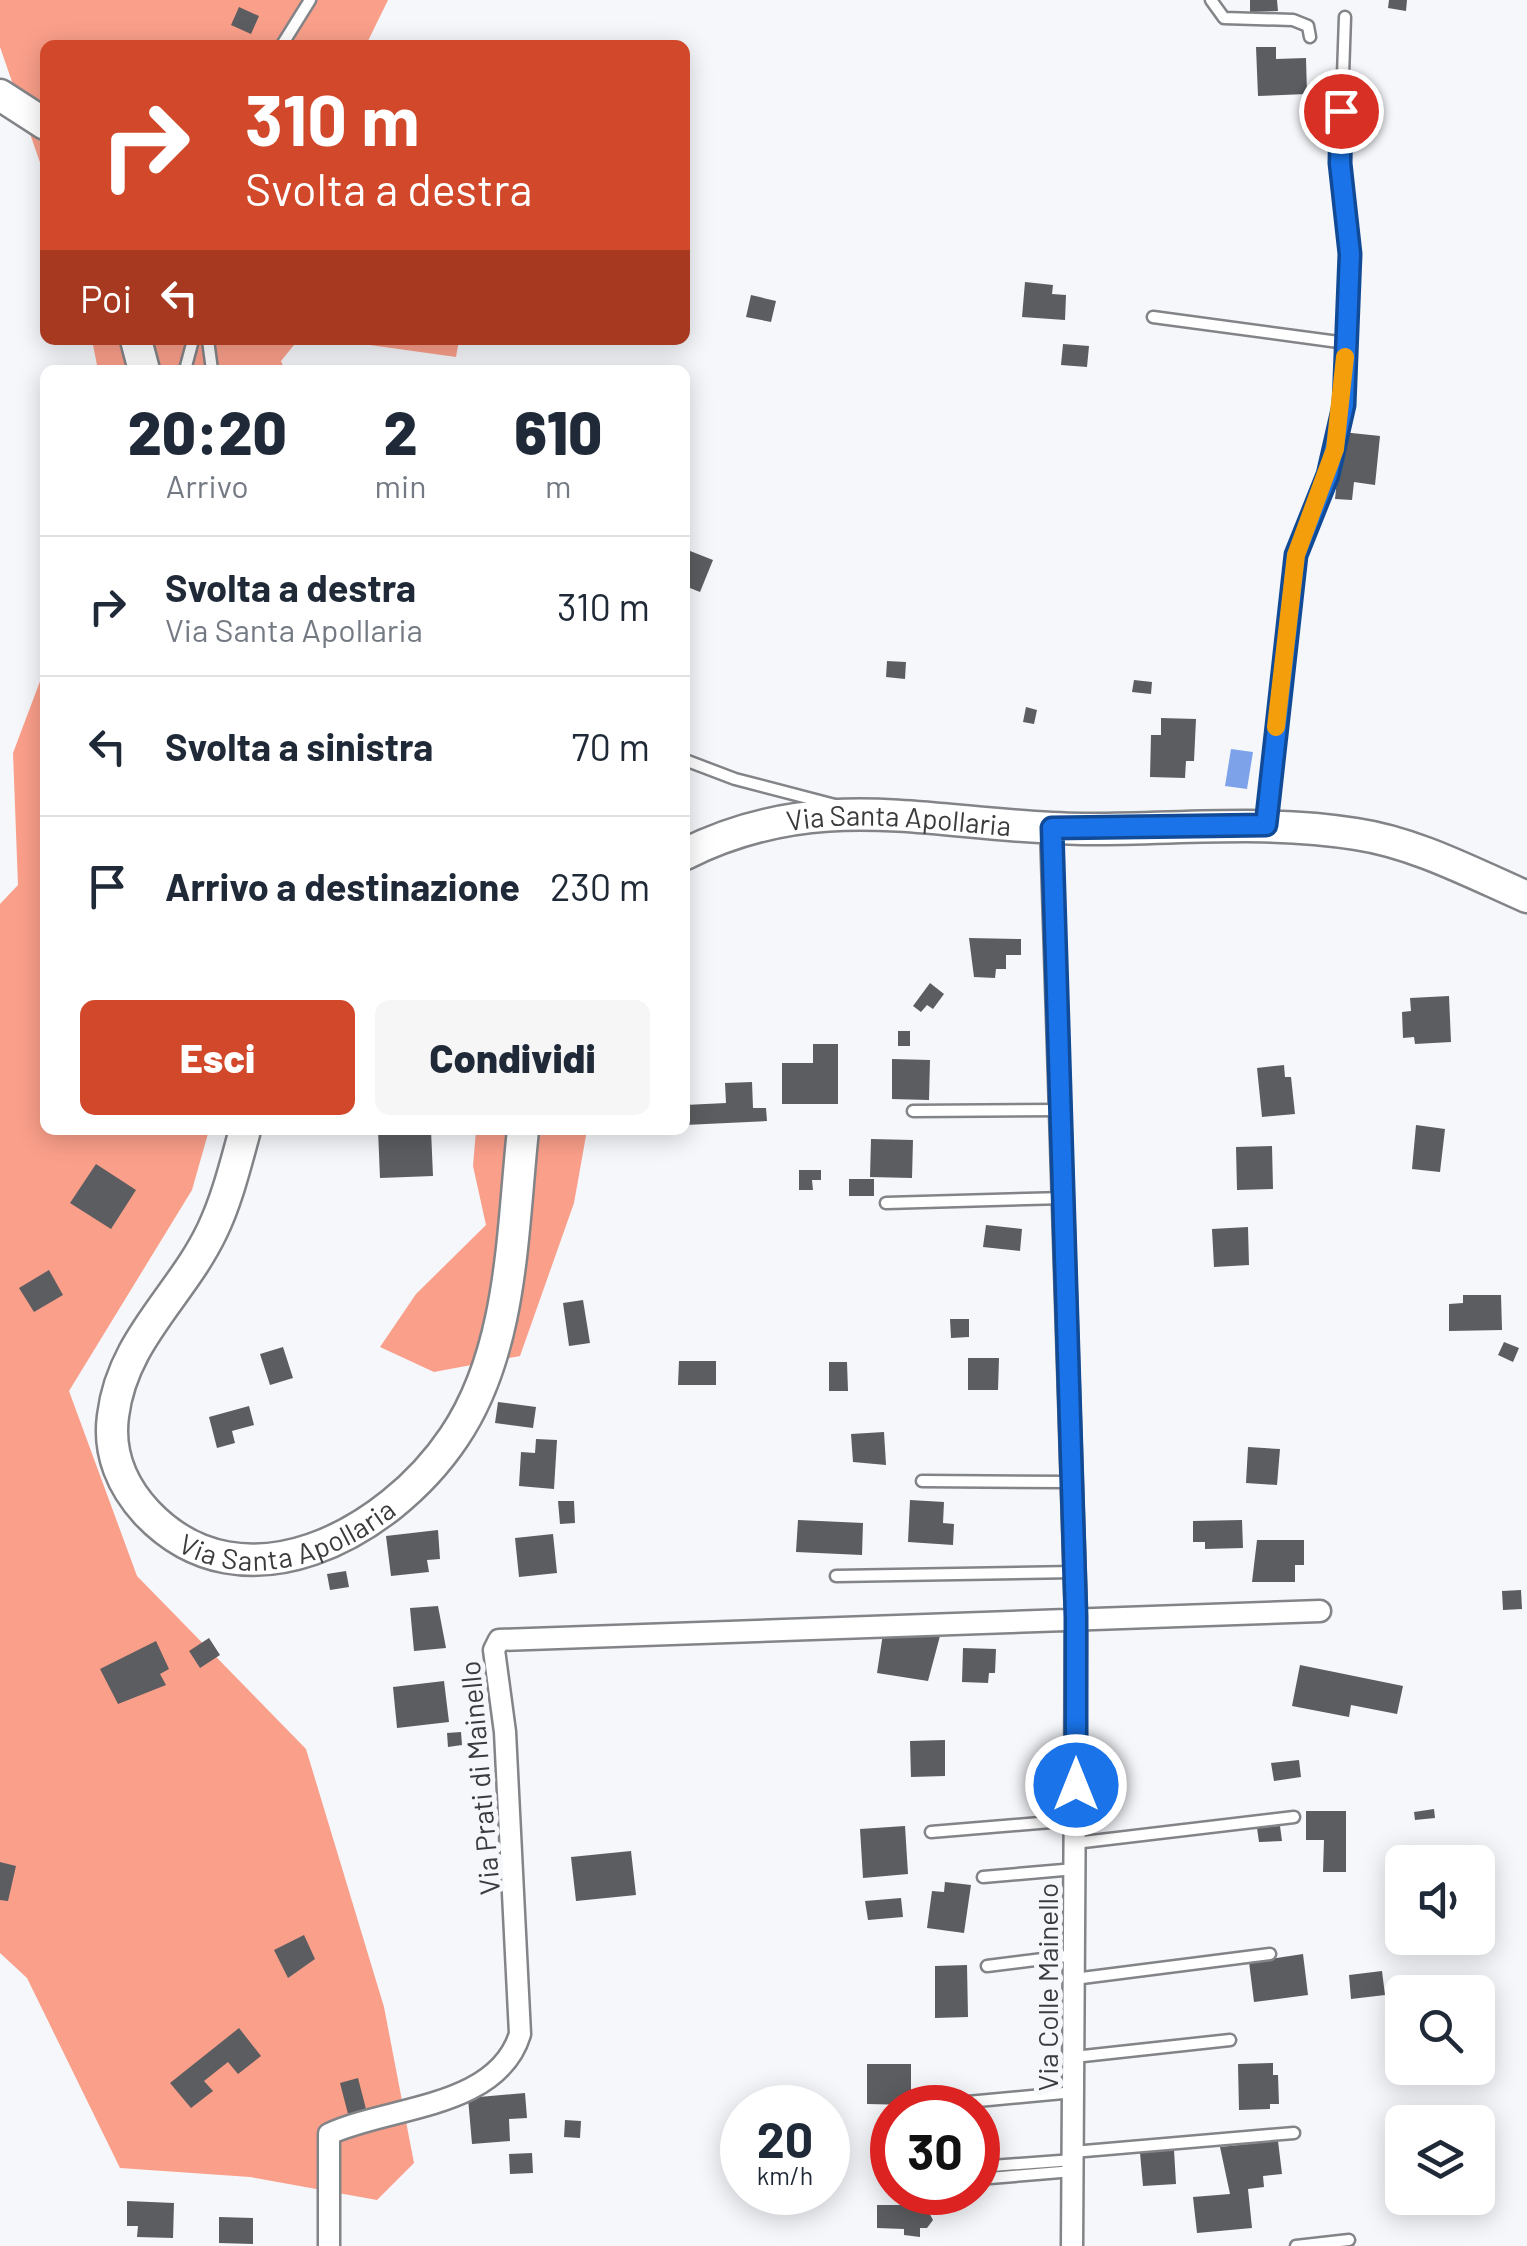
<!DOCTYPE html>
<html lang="it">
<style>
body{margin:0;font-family:Barlow,sans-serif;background:#f6f6f7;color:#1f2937;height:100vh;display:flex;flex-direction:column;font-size:38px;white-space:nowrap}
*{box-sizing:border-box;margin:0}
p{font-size:32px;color:#747a83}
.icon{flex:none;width:55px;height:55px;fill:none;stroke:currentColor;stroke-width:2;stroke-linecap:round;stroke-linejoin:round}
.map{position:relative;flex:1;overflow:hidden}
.details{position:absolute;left:40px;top:365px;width:650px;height:770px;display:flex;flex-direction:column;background:#fff;border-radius:15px;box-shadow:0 5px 25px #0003}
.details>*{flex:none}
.guide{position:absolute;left:40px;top:40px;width:650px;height:305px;border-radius:15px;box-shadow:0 5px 25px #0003;background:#d2482a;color:#fff;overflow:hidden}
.controls{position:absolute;left:1385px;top:1845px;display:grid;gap:20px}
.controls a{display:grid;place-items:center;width:110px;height:110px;border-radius:15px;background:#fff;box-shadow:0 5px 25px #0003;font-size:50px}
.speed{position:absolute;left:720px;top:2085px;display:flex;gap:20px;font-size:50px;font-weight:700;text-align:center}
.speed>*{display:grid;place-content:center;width:130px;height:130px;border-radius:50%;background:#fff;box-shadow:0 5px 25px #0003;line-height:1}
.speed small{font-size:25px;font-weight:400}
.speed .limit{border:15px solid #d22;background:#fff;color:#111}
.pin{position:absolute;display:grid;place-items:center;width:85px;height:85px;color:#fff;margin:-42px;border:5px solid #fff;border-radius:50%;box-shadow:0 2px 10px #0007}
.me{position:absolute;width:110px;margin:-55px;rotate:0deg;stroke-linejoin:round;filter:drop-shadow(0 0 8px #0008)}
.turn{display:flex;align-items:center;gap:35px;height:210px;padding:0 40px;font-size:45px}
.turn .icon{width:130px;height:130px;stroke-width:2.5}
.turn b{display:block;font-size:70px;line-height:85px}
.then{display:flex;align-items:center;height:95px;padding:0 40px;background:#0003;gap:20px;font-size:38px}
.eta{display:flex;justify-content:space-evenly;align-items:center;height:170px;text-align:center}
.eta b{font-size:60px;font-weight:800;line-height:70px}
.action{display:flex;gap:20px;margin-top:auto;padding:20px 40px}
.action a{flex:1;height:115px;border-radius:15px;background:#d2482a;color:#fff;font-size:40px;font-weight:800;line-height:115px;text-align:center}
.action a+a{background:#f6f6f7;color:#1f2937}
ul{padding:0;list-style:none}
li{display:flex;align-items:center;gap:30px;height:140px;padding:0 40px;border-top:2px solid #e0e1e3}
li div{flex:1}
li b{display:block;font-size:38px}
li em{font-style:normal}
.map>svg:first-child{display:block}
.forest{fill:#fa9f8a}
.water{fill:#7da2ea}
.building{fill:#5b5d60}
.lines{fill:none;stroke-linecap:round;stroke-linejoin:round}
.lane-casing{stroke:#828487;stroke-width:15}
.street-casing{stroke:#828487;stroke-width:25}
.secondary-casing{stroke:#828487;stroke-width:35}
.lane{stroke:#fff;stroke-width:10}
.street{stroke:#fff;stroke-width:20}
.secondary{stroke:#fff;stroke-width:30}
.route-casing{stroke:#114b97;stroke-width:25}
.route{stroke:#1a73e8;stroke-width:18}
.slow{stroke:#f59e0b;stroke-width:18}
.labels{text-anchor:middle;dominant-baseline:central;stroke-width:10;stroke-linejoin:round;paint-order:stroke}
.street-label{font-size:28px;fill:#3b3b3d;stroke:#f5f7fb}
</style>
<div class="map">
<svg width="1527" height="2246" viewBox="0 0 1527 2246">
<rect width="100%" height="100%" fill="#f5f7fb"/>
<!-- forest -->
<path class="forest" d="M 0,0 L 388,0 L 366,45 L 45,45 L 45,177 L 0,47 Z
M 92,340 L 298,340 L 281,361 L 285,370 L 98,370 Z
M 334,340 L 459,340 L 456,357 Z
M 45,668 L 45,1130 L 209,1130 L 192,1190 L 69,1391 L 137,1576 L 306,1749 L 384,2007 L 414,2163 L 377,2200 L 250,2177 L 120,2168 L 27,1978 L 0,1953 L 0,904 L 18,885 L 13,753 Z
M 476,1130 L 587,1130 L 574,1203 L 520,1356 L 434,1372 L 380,1347 L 416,1294 L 486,1225 L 473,1166 Z"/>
<!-- water -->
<path class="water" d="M 1231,749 L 1253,752 L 1247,789 L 1225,786 Z"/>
<!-- building -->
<path class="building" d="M 1250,0 L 1277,0 L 1278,11 L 1250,12 Z
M 1389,0 L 1407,0 L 1406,11 L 1388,8 Z
M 239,7 L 259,16 L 251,34 L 231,25 Z
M 1256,47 L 1276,47 L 1276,59 L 1306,58 L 1307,94 L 1258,96 Z
M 1025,282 L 1053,285 L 1052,294 L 1066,295 L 1065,320 L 1022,317 Z
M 751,295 L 776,301 L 771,322 L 746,317 Z
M 1063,344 L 1089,346 L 1087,367 L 1061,365 Z
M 1342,432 L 1380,436 L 1375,485 L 1354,482 L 1352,500 L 1335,499 Z
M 685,549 L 713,560 L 700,592 L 685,586 Z
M 887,661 L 906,662 L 905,679 L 886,677 Z
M 1134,680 L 1152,682 L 1151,694 L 1132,692 Z
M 1026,707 L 1037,710 L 1034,724 L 1023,722 Z
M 1161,718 L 1196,719 L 1194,761 L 1186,761 L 1185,778 L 1150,777 L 1151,735 L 1161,735 Z
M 969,938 L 1021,939 L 1021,955 L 1006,955 L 1006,969 L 996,969 L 995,978 L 974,977 Z
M 930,983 L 944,994 L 933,1009 L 927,1005 L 921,1012 L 913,1006 Z
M 1449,996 L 1451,1042 L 1415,1044 L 1414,1037 L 1403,1038 L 1402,1012 L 1411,1011 L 1410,998 Z
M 898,1031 L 910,1031 L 910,1046 L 898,1046 Z
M 813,1044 L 838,1044 L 838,1104 L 782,1104 L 782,1063 L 813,1063 Z
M 892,1059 L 930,1060 L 929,1100 L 892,1099 Z
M 1284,1065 L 1285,1077 L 1291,1077 L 1295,1114 L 1262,1117 L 1257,1068 Z
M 752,1082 L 753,1108 L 766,1108 L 767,1121 L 685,1125 L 685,1105 L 726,1103 L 725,1083 Z
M 1416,1125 L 1445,1129 L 1440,1172 L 1412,1169 Z
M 378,1130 L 431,1130 L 433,1176 L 380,1178 Z
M 871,1139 L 913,1140 L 912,1178 L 870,1177 Z
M 1272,1146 L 1273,1189 L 1237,1190 L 1236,1147 Z
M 96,1164 L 136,1190 L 111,1229 L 70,1203 Z
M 799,1170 L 821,1170 L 821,1180 L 812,1180 L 813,1190 L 799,1190 Z
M 849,1179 L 874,1179 L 874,1196 L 849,1196 Z
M 986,1225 L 1022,1229 L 1020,1251 L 983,1247 Z
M 1248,1227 L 1249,1265 L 1214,1267 L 1212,1229 Z
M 49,1270 L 63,1295 L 34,1312 L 19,1288 Z
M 1463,1295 L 1501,1295 L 1502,1330 L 1449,1331 L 1449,1304 L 1463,1303 Z
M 583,1300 L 590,1343 L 569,1346 L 563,1303 Z
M 950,1319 L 969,1319 L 969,1337 L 951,1338 Z
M 1504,1342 L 1519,1348 L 1513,1362 L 1498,1355 Z
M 283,1347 L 293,1378 L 270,1385 L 260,1354 Z
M 968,1358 L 999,1358 L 998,1390 L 968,1390 Z
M 679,1361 L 716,1361 L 716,1385 L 678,1385 Z
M 829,1362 L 847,1362 L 848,1391 L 829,1391 Z
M 498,1402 L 536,1407 L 533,1428 L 495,1423 Z
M 249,1406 L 254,1425 L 232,1431 L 235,1443 L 217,1448 L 209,1417 Z
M 884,1432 L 886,1465 L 853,1462 L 851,1434 Z
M 536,1439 L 557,1440 L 554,1489 L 519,1486 L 521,1452 L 535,1453 Z
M 1248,1447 L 1280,1449 L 1277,1485 L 1246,1483 Z
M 910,1500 L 944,1502 L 943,1523 L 954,1524 L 953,1545 L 908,1542 Z
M 558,1501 L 574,1501 L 575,1523 L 560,1524 Z
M 798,1520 L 863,1523 L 862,1555 L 796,1552 Z
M 1242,1520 L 1243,1548 L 1205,1549 L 1205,1542 L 1193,1542 L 1193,1521 Z
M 438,1530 L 440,1559 L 427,1560 L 429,1572 L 391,1576 L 386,1536 Z
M 553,1534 L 557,1573 L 519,1577 L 515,1538 Z
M 1257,1540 L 1304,1540 L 1304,1565 L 1295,1565 L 1295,1582 L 1252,1582 Z
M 346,1571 L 349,1587 L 330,1590 L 327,1574 Z
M 1521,1590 L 1522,1609 L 1503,1610 L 1502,1591 Z
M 438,1606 L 446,1648 L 414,1651 L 410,1608 Z
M 884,1627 L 940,1636 L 928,1681 L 877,1673 Z
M 209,1638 L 220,1655 L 200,1668 L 189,1651 Z
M 156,1641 L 169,1669 L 160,1674 L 166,1685 L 118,1704 L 100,1669 Z
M 963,1648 L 996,1649 L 995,1673 L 989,1673 L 988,1683 L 962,1682 Z
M 1300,1665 L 1403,1686 L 1397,1714 L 1351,1705 L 1349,1717 L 1292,1706 Z
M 444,1681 L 449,1722 L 397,1728 L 393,1687 Z
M 461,1732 L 462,1745 L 448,1747 L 447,1733 Z
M 945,1740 L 945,1776 L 911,1777 L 910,1741 Z
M 1299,1760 L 1301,1777 L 1274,1781 L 1271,1763 Z
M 1434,1809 L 1435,1818 L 1415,1820 L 1414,1812 Z
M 1306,1811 L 1346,1811 L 1346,1872 L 1323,1872 L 1324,1840 L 1306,1840 Z
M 905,1826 L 908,1874 L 863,1878 L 860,1829 Z
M 1280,1826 L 1282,1841 L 1259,1842 L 1257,1828 Z
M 631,1851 L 636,1895 L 576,1901 L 571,1857 Z
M 0,1862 L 16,1866 L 8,1901 L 0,1900 Z
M 945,1882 L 971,1885 L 964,1933 L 927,1928 L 932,1891 L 944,1892 Z
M 901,1898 L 903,1917 L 868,1920 L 865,1901 Z
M 304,1935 L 315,1959 L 288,1978 L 274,1950 Z
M 1303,1954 L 1308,1995 L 1254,2002 L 1249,1962 Z
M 967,1965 L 968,2017 L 935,2018 L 935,1966 Z
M 1382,1971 L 1385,1995 L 1351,1999 L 1349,1975 Z
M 239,2028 L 261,2056 L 238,2074 L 228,2062 L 204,2081 L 213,2091 L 191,2108 L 170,2083 Z
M 1273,2063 L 1273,2075 L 1278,2075 L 1279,2104 L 1270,2104 L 1270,2109 L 1239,2110 L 1238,2064 Z
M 867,2064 L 911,2064 L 911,2105 L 867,2104 Z
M 358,2078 L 366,2109 L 348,2114 L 340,2083 Z
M 525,2093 L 527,2118 L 509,2119 L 510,2141 L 472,2144 L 468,2098 Z
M 983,2117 L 987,2157 L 978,2157 L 978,2118 Z
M 565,2120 L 581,2121 L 580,2138 L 564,2137 Z
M 1278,2141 L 1282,2174 L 1263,2176 L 1264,2187 L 1248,2189 L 1252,2228 L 1197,2233 L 1193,2197 L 1230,2194 L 1220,2147 Z
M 1174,2150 L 1176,2184 L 1143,2186 L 1140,2153 Z
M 532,2153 L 533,2173 L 510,2174 L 509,2154 Z
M 127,2201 L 174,2203 L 173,2238 L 137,2237 L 138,2226 L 127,2226 Z
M 877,2205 L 925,2205 L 933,2220 L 927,2228 L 920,2228 L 920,2237 L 904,2235 L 904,2229 L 877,2228 Z
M 219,2217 L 253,2218 L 253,2244 L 219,2243 Z"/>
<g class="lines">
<!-- lane casing -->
<g class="lane-casing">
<path id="lane" d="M 1211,0 L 1224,18 L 1293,20 L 1308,26 L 1310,37
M 282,45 L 310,0
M 1153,317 L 1346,343
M 208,340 L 212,370
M 185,370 L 193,340
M 685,760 L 735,779 L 835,805
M 1266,825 L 1291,580 L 1304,533 L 1328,475 L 1344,405 L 1349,254 L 1340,163 L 1345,17
M 913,1111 L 1062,1110
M 886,1203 L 1065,1198
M 922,1481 L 1071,1482
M 836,1576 L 1075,1572
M 931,1832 L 1075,1820
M 1075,1843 L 1294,1817
M 983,1877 L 1075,1869
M 987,1966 L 1075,1955
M 1074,1979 L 1270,1954
M 1074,2057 L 1230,2040
M 946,2104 L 1074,2092
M 1073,2152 L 1294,2133
M 978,2167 L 1073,2160
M 978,2179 L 1073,2171
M 1296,2246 L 1349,2240"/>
</g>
<!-- street casing -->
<g class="street-casing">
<path id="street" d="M 1051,828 L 1076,1617 L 1072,2246
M 329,2246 L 329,2134 C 389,2106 497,2109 520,2034 L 505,1732 L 494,1650 L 499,1640 L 1320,1611"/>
</g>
<!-- secondary casing -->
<g class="secondary-casing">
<g id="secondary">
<path d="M 0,95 L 45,124"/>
<path d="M 136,340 L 144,370"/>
<path id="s1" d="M 685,854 C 823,785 937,827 1082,829 C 1173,830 1265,819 1356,834 C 1416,843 1472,873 1527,897"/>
<path id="s2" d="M 245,1130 C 236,1163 227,1200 212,1231 C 181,1296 122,1340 113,1416 C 108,1453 122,1486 147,1513 C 243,1614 389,1534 454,1437 C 513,1350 512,1232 523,1130"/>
</g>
</g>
<!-- lane -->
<use href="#lane" class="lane"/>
<!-- street -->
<use href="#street" class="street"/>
<!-- secondary -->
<use href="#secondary" class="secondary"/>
</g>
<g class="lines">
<!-- route casing -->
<g class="route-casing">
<path id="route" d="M 1076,1785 L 1076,1617 L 1052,828 L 1266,825 L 1296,555 L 1328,475 L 1344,405 L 1350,254 L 1340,163 L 1341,111"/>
</g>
<!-- route -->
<use href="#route" class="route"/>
<!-- slow -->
<path class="slow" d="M 1276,727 L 1296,555 L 1335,449 L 1345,357"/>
</g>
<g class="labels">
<!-- street labels -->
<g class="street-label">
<text stroke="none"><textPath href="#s1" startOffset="220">Via Santa Apollaria</textPath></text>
<text stroke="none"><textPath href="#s2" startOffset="582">Via Santa Apollaria</textPath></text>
<text transform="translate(479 1778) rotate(-95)">Via Prati di Mainello</text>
<text transform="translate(1047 1987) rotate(-90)">Via Colle Mainello</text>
</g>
</g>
</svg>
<div class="controls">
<a><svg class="icon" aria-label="sound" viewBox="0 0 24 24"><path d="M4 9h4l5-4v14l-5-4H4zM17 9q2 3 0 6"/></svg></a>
<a><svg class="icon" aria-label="search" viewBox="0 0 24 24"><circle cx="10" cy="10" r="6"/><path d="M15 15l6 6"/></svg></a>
<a><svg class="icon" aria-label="layers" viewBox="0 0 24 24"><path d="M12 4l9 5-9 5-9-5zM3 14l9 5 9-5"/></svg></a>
</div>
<div class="speed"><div>20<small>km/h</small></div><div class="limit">30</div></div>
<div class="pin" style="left:1341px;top:111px;background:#d93025"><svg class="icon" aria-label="arrive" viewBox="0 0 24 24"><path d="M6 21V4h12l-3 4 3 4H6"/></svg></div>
<svg class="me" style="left:1076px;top:1785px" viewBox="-20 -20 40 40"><circle r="17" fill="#1a73e8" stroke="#fff" stroke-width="3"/><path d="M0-11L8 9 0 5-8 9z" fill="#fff"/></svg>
<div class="guide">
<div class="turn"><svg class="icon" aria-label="right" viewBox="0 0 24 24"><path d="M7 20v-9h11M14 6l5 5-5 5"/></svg><div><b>310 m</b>Svolta a destra</div></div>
<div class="then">Poi<svg class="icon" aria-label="left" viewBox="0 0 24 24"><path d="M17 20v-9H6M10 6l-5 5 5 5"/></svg></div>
</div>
<section class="details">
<div class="eta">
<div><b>20:20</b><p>Arrivo</p></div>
<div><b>2</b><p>min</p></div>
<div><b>610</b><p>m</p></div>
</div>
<ul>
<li><svg class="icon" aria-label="right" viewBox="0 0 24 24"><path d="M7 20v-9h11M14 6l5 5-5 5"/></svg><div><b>Svolta a destra</b><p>Via Santa Apollaria</p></div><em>310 m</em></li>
<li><svg class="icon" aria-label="left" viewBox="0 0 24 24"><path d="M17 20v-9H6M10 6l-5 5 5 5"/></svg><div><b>Svolta a sinistra</b></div><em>70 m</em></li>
<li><svg class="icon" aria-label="arrive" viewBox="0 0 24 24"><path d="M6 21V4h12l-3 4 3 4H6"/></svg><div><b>Arrivo a destinazione</b></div><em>230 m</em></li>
</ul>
<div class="action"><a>Esci</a><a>Condividi</a></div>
</section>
</div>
